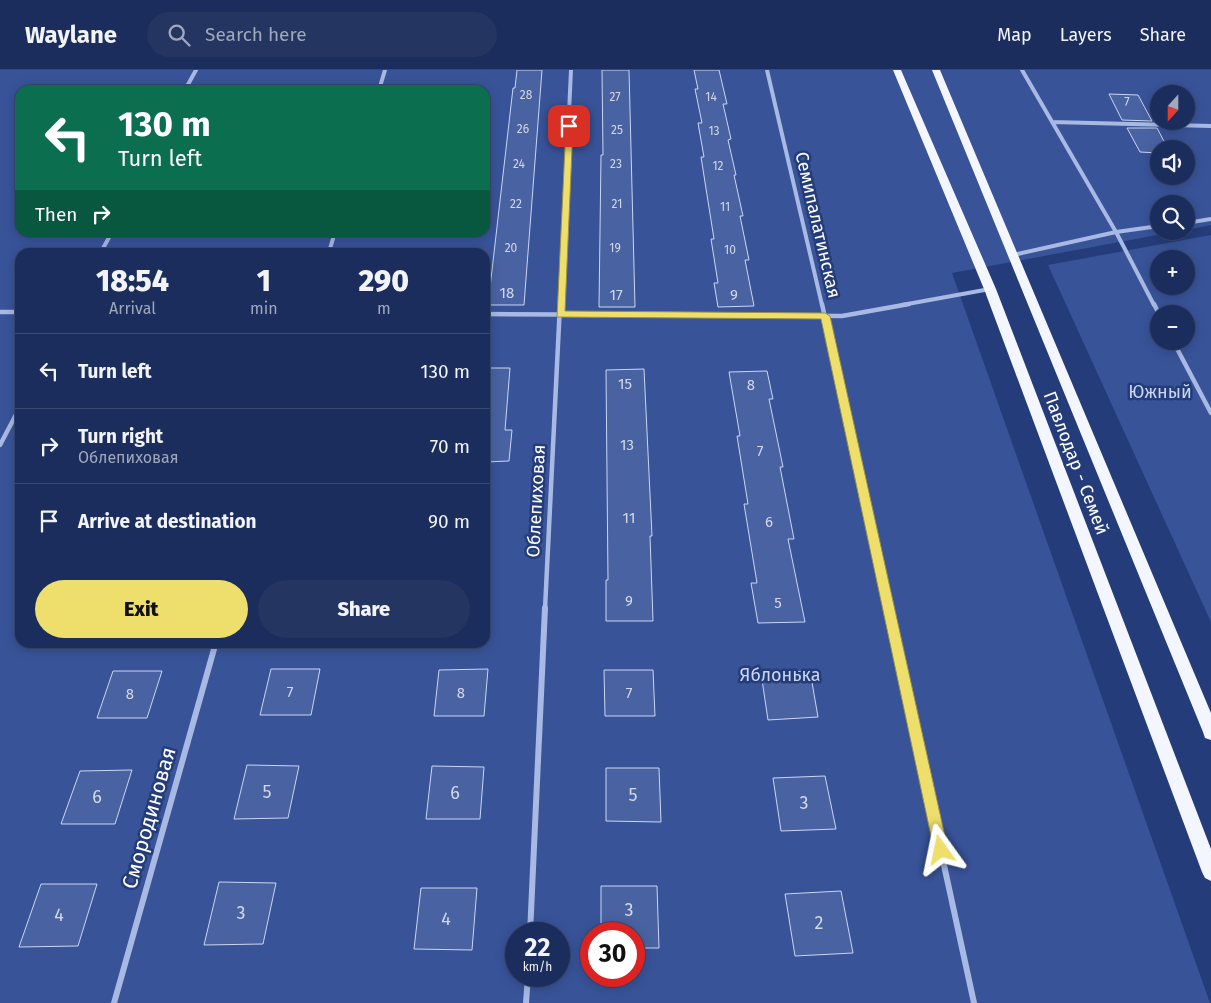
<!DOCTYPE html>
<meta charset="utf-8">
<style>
body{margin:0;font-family:"Fira Sans",sans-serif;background:#243562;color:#f1f3f6;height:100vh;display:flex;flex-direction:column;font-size:19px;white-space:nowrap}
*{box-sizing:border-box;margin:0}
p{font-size:16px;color:#a0a8bb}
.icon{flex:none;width:28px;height:28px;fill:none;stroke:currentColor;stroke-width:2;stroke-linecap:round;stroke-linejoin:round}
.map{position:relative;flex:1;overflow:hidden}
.sheet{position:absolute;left:15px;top:178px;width:475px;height:400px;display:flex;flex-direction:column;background:#1b2d5c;border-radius:15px;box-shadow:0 2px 12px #0003,0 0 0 1px #394972}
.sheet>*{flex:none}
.guide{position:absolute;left:15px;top:15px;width:475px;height:152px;border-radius:15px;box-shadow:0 2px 12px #0003,0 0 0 1px #394972;background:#0b6e4f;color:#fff;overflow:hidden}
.needle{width:32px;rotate:201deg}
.buttons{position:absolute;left:1150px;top:15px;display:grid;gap:10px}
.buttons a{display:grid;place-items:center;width:45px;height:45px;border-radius:50%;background:#1b2d5c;box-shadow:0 2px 12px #0003,0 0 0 1px #394972;font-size:25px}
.speed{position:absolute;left:505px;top:852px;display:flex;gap:10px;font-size:25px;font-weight:700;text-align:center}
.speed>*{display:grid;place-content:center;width:65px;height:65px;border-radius:50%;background:#1b2d5c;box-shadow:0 2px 12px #0003,0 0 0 1px #394972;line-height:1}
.speed small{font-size:12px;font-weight:400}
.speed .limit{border:8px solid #d22;background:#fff;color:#111}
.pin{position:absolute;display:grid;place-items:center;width:42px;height:42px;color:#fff;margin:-21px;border-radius:10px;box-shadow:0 2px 8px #0006}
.me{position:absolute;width:55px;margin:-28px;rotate:348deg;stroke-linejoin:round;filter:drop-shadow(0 0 4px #0008)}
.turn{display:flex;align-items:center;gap:18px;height:105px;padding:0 20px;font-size:22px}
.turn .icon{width:65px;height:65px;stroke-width:2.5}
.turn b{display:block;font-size:35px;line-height:42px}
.then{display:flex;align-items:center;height:48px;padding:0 20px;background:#0003;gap:10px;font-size:19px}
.eta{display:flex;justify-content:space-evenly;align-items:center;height:85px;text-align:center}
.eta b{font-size:30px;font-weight:800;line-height:35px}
.button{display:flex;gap:10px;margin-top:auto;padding:10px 20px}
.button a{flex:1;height:58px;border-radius:30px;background:#eede6c;color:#111;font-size:20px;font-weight:800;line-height:58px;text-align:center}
.button a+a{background:#243562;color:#f1f3f6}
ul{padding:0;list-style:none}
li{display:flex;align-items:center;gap:15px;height:75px;padding:0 20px;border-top:1px solid #394972}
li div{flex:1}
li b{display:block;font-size:19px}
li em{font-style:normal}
header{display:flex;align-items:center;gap:30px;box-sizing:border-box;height:70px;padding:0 25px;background:#1b2d5c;border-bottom:1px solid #394972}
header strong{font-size:24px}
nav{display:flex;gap:28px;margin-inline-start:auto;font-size:18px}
.search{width:350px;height:45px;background:#243562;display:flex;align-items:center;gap:12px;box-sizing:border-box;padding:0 18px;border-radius:28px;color:#a0a8bb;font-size:19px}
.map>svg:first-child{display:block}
.green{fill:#385398;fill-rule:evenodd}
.building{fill:#4962a1;stroke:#cad6f4}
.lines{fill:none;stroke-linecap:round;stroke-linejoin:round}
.minor-far2{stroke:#a8b9e4;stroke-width:4}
.minor-far1{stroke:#a8b9e4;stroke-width:4.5}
.minor{stroke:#a8b9e4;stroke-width:6}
.trunk{fill:#f3f6fe;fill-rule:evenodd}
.route{fill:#eede6c;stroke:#9b9046}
.labels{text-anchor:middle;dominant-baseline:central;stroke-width:5;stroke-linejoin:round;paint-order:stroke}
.far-number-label{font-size:12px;fill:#d2d8e8}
.number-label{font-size:15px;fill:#d2d8e8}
.street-label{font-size:18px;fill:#fff;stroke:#243c7a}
.park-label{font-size:18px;fill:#cad6f4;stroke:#243c7a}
.near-number-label{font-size:18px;fill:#d2d8e8}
.near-street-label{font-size:21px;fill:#fff;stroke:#243c7a}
</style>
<header>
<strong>Waylane</strong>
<div class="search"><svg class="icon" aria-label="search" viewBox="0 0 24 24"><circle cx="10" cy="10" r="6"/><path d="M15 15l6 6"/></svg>Search here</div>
<nav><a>Map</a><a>Layers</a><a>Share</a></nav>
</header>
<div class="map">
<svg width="1211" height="933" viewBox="0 0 1211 933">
<rect width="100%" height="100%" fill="#243c7a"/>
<!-- green -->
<path class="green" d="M 0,0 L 1211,0 L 1211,155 L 1186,160 L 1186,134 L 1159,134 L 1159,161 L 1179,161 L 952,203 L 1210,933 L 0,933 ZM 20,20 L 485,20 L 485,162 L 20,162 ZM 1159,24 L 1186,24 L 1186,51 L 1159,51 ZM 1159,79 L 1186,79 L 1186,106 L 1159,106 ZM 20,182 L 485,182 L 485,572 L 20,572 ZM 516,864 L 559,864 L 559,906 L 516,906 ZM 591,864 L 634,864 L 634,906 L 591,906 Z
M 1211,165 L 1211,552 L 1048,195 ZM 1159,189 L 1186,189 L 1186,216 L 1159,216 ZM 1159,244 L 1186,244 L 1186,271 L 1159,271 Z"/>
<!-- building -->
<path class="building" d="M 517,0 L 542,0 L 524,235 L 488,235 L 513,18 L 515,18 Z
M 602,0 L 629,0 L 635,237 L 599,237 L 601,85 L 603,85 Z
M 694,0 L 719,0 L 727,34 L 723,34 L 731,69 L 728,70 L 736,105 L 734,105 L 743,146 L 740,146 L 749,190 L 745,190 L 754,236 L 718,237 L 714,213 L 718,213 L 711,169 L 714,169 L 701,87 L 704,87 L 698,53 L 702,53 L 695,19 L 698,19 Z
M 1109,24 L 1138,25 L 1152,51 L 1122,50 Z
M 1127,58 L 1157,58 L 1168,79 L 1159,79 L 1159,83 L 1140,82 Z
M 485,298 L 510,298 L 505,360 L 512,360 L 509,391 L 485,392 Z
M 644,299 L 652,466 L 650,466 L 653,551 L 606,551 L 606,510 L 608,510 L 606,300 Z
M 767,301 L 773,329 L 769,329 L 783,397 L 780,397 L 794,469 L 788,469 L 805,552 L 758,553 L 751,513 L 757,513 L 744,434 L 748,434 L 737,366 L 740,366 L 729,302 Z
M 271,599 L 320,599 L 311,645 L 260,645 Z
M 488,599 L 484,646 L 434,646 L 439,600 Z
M 604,600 L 653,600 L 655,646 L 605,646 Z
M 113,601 L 162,601 L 147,648 L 97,648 Z
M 810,601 L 818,647 L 768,650 L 761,603 Z
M 247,695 L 299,696 L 288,748 L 234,749 Z
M 432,696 L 484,697 L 480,749 L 426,749 Z
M 606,698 L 659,698 L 661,752 L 606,751 Z
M 132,700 L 115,754 L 61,754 L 80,701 Z
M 825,706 L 836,759 L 781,761 L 773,708 Z
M 219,812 L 276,813 L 263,874 L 204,875 Z
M 41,814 L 97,814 L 78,876 L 19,877 Z
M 601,816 L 657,816 L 659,878 L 634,878 L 634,864 L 601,864 Z
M 421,818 L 477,818 L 472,880 L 414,879 Z
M 841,821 L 853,883 L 795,886 L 785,824 Z"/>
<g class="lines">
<!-- minor-far2 -->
<path class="minor-far2" d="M 767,0 L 822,235
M 1022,0 L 1116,162 L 1154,235
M 185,20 L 196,0
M 379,20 L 385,0
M 1052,52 L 1211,56
M 1186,153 L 1211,149
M 101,182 L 112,162
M 329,182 L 335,162
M 1013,185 L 1116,162 L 1159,156
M 560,235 L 571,0
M 902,235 L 990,219"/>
<!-- minor-far1 -->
<path class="minor-far1" d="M 822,234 L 889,539
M 1154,234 L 1159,244
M 0,242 L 20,242
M 485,244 L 842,246 L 909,234
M 1173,271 L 1211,343
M 0,375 L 20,337
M 545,539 L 560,234"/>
<!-- minor -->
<path class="minor" d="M 888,538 L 974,933
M 530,864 L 545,538
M 114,933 L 216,572
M 526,933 L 528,906"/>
<!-- trunk -->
<path class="trunk" d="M 893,0 L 901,0 L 996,219 L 1211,779 L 1211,811 L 1205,808 L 1202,802 L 984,219 Z
M 932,0 L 940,0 L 1211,643 L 1211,670 L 1205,668 L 1203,662 Z"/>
</g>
<!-- route -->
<path class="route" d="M 566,55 L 573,56 L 565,241 L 825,243 L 830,246 L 948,780 L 946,785 L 941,787 L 936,785 L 934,780 L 821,249 L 557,247 Z"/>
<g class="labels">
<!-- far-number labels -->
<g class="far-number-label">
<text x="526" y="25">28</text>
<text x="615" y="27">27</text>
<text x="711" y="27">14</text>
<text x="1127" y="32">7</text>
<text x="523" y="59">26</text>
<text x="617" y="60">25</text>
<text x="714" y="61">13</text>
<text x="519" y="94">24</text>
<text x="616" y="94">23</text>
<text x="718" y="96">12</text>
<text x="516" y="134">22</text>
<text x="617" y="134">21</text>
<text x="725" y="137">11</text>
<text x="511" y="178">20</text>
<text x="615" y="178">19</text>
<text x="730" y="180">10</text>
</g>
<!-- number labels -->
<g class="number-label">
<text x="507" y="223">18</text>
<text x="616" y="225">17</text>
<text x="734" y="225">9</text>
<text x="625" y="314">15</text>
<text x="751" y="315">8</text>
<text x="627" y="375">13</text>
<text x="760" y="381">7</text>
<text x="629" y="448">11</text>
<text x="769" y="452">6</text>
<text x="629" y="531">9</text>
<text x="778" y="533">5</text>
<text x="290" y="622">7</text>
<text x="461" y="623">8</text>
<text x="629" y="623">7</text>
<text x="130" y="624">8</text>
</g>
<!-- street labels -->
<g class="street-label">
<text transform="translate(818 155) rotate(77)">Семипалатинская</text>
<text transform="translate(1076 393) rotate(69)">Павлодар - Семей</text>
<text transform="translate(536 431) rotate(-87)">Облепиховая</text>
</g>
<!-- park labels -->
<g class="park-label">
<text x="1160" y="322">Южный</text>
<text x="780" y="605">Яблонька</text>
</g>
<!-- near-number labels -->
<g class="near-number-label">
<text x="267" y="722">5</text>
<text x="455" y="723">6</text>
<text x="633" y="725">5</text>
<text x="97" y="727">6</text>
<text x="804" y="733">3</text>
<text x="629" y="840">3</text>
<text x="241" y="843">3</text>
<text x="59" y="845">4</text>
<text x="446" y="849">4</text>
<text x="819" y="853">2</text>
</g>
<!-- near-street labels -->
<g class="near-street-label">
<text transform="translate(149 748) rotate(-74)">Смородиновая</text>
</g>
</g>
</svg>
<div class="buttons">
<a><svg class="needle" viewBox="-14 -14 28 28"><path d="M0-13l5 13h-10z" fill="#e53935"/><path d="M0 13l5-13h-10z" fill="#a0a8bb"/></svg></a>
<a><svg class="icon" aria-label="sound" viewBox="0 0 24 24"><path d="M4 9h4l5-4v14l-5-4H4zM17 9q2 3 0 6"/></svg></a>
<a><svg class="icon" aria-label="search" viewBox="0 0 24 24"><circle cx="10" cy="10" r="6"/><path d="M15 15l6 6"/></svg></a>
<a>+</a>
<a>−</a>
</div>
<div class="speed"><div>22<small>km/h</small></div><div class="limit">30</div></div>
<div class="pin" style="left:569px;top:56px;background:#d93025"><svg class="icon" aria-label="arrive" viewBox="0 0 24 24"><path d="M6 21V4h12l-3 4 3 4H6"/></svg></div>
<svg class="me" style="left:941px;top:780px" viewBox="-20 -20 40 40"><path d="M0-17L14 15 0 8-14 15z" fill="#eede6c" stroke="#fff" stroke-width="4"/></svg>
<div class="guide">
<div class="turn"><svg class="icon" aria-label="left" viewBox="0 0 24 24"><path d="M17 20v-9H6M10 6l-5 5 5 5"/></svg><div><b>130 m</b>Turn left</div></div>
<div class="then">Then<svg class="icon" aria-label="right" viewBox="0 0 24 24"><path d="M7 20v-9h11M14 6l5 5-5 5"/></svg></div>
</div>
<section class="sheet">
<div class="eta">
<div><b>18:54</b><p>Arrival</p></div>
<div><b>1</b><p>min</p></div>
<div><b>290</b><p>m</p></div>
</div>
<ul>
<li><svg class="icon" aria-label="left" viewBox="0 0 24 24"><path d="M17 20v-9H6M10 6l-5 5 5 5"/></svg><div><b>Turn left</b></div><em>130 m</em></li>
<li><svg class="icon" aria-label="right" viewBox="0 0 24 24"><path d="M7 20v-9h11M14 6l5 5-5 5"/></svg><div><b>Turn right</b><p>Облепиховая</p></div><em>70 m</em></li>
<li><svg class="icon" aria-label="arrive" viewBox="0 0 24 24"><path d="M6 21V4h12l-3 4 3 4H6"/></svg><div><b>Arrive at destination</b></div><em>90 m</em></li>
</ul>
<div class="button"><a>Exit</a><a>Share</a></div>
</section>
</div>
